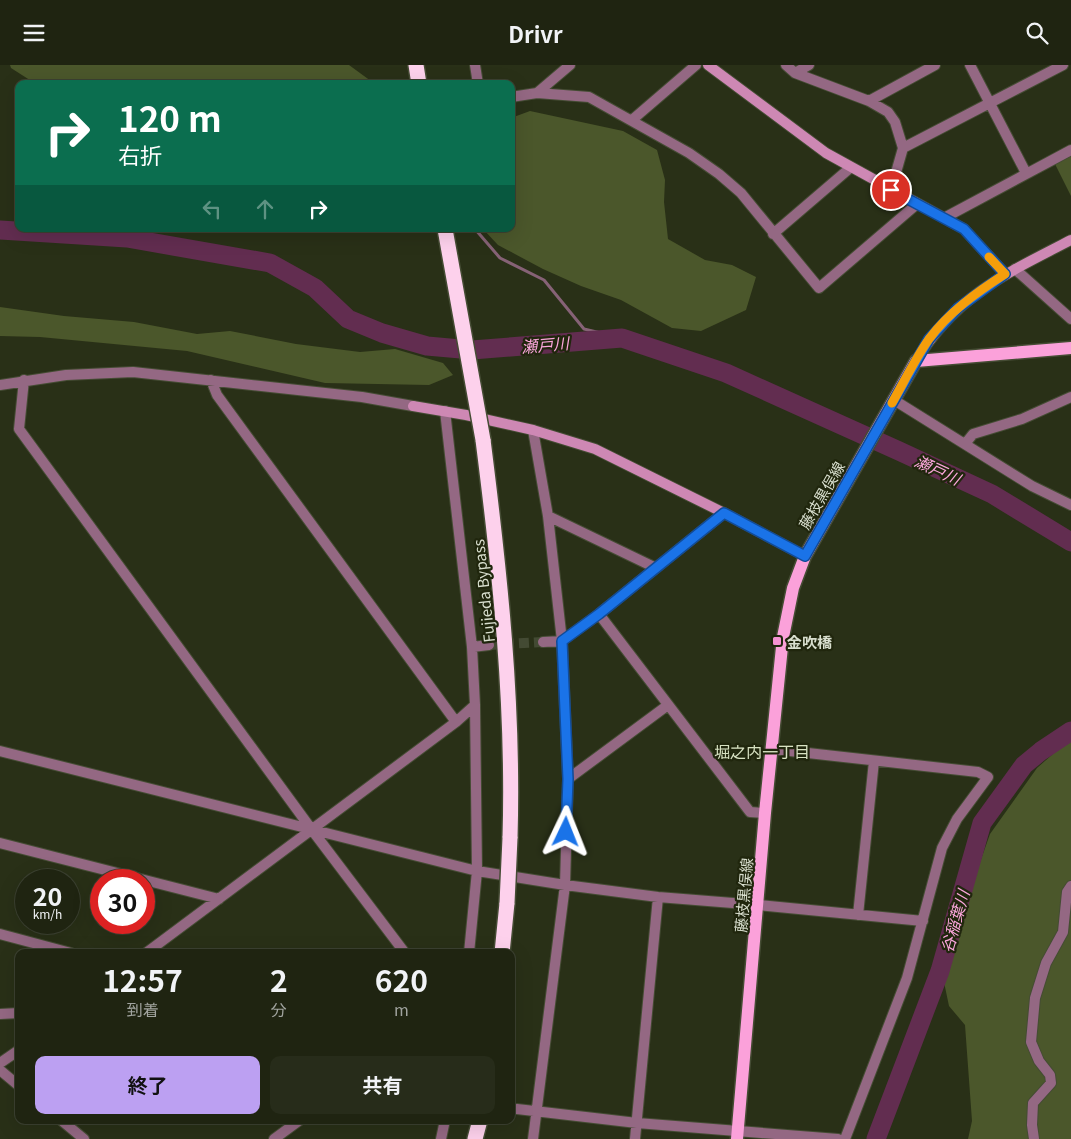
<!DOCTYPE html>
<html lang="ja">
<meta charset="utf-8">
<style>
body{margin:0;font-family:Georgia,"Noto Sans JP",serif;background:#272c1a;color:#f1f3f6;height:100vh;display:flex;flex-direction:column;font-size:19px;white-space:nowrap}
*{box-sizing:border-box;margin:0}
p{font-size:16px;color:#a1a49f}
.icon{flex:none;width:28px;height:28px;fill:none;stroke:currentColor;stroke-width:2;stroke-linecap:round;stroke-linejoin:round}
.map{position:relative;flex:1;overflow:hidden}
.side{position:absolute;left:15px;top:884px;width:500px;height:175px;display:flex;flex-direction:column;background:#1f2411;border-radius:10px;box-shadow:0 5px 20px #0002,0 0 0 1px #3c4131}
.side>*{flex:none}
.top-card{position:absolute;left:15px;top:15px;width:500px;height:152px;border-radius:10px;box-shadow:0 5px 20px #0002,0 0 0 1px #3c4131;background:#0b6e4f;color:#fff;overflow:hidden}
.speed{position:absolute;left:15px;top:804px;display:flex;gap:10px;font-size:25px;font-weight:700;text-align:center}
.speed>*{display:grid;place-content:center;width:65px;height:65px;border-radius:50%;background:#1f2411;box-shadow:0 5px 20px #0002,0 0 0 1px #3c4131;line-height:1}
.speed small{font-size:12px;font-weight:400}
.speed .limit{border:8px solid #d22;background:#fff;color:#111}
.pin{position:absolute;display:grid;place-items:center;width:42px;height:42px;color:#fff;margin:-21px;border:2px solid #fff;border-radius:50%;box-shadow:0 1px 5px #0007}
.me{position:absolute;width:55px;margin:-28px;rotate:2deg;stroke-linejoin:round;filter:drop-shadow(0 0 4px #0008)}
.turn{display:flex;align-items:center;gap:18px;height:105px;padding:0 20px;font-size:22px}
.turn .icon{width:65px;height:65px;stroke-width:2.5}
.turn b{display:block;font-size:35px;line-height:42px}
.lanes{display:flex;align-items:center;height:48px;padding:0 20px;background:#0003;justify-content:center;gap:25px;direction:ltr}
.lanes .off{opacity:.35}
.eta{display:flex;justify-content:space-evenly;align-items:center;height:85px;text-align:center}
.eta b{font-size:30px;font-weight:700;line-height:35px}
.button{display:flex;gap:10px;margin-top:auto;padding:10px 20px}
.button a{flex:1;height:58px;border-radius:10px;background:#bca0f2;color:#111;font-size:20px;font-weight:700;line-height:58px;text-align:center}
.button a+a{background:#272c1a;color:#f1f3f6}
header{display:flex;justify-content:space-between;align-items:center;height:65px;padding:0 20px;background:#1f2411;font-size:22px;font-weight:700}
.map>svg:first-child{display:block}
.green{fill:#4b572b}
.lines{fill:none;stroke-linecap:round;stroke-linejoin:round}
.stream{stroke:#866276;stroke-width:3}
.river{stroke:#622d50;stroke-width:19}
.street-tunnel{stroke:#434a33;stroke-width:10;stroke-dasharray:10 5;stroke-linecap:butt}
.street-casing{stroke:#454c34;stroke-width:12}
.secondary-casing{stroke:#454c34;stroke-width:12}
.primary-casing{stroke:#454c34;stroke-width:15}
.highway-casing{stroke:#454c34;stroke-width:18}
.street{stroke:#946883;stroke-width:10}
.secondary{stroke:#ce88b4;stroke-width:10}
.primary{stroke:#fba1da;stroke-width:12}
.highway{stroke:#fdd1ec;stroke-width:15}
.highway-bridge-casing{stroke:#454c34;stroke-width:18;stroke-linecap:butt}
.highway-bridge{stroke:#fdd1ec;stroke-width:15}
.route-casing{stroke:#114b97;stroke-width:12}
.route{stroke:#1a73e8;stroke-width:9}
.slow{stroke:#f59e0b;stroke-width:9}
.poi-dot{fill:#f591d2;stroke:#20260d;stroke-width:2}
.labels{text-anchor:middle;dominant-baseline:central;stroke-width:4.5;stroke-linejoin:round;paint-order:stroke}
.street-label{font-size:15px;fill:#d9dfcf;stroke:#20260d}
.poi-label{font-size:15px;font-weight:bold;fill:#d9dfcf;stroke:#20260d;text-anchor:start}
.water-label{font-size:16px;font-style:italic;fill:#fba6dc;stroke:#20260d}
.neighbourhood-label{font-size:16px;fill:#d7e1c2;stroke:#20260d}
</style>
<header><svg class="icon" aria-label="menu" viewBox="0 0 24 24"><path d="M4 6h16M4 12h16M4 18h16"/></svg>Drivr<svg class="icon" aria-label="search" viewBox="0 0 24 24"><circle cx="10" cy="10" r="6"/><path d="M15 15l6 6"/></svg></header>
<div class="map">
<svg width="1071" height="1074" viewBox="0 0 1071 1074">
<rect width="100%" height="100%" fill="#293017"/>
<!-- green -->
<path class="green" d="M 10,0 L 349,0 L 375,19 L 36,19 L 11,3 Z
M 530,46 L 623,66 L 657,85 L 665,115 L 664,137 L 668,174 L 705,195 L 732,200 L 756,212 L 746,245 L 701,266 L 672,263 L 621,235 L 581,221 L 543,204 L 498,180 L 483,164 L 511,164 L 511,53 Z
M 1071,91 L 1071,131 L 1055,99 Z
M 0,242 L 64,251 L 134,257 L 197,269 L 230,266 L 296,279 L 360,287 L 395,284 L 443,298 L 453,310 L 429,320 L 325,318 L 187,286 L 40,272 L 0,271 Z
M 1071,673 L 1071,1074 L 968,1074 L 972,1056 L 965,960 L 949,941 L 944,917 L 974,814 L 990,769 L 1037,703 Z"/>
<g class="lines">
<!-- stream -->
<path class="stream" d="M 475,164 L 500,193 L 544,215 L 584,264 L 622,273"/>
<!-- river -->
<path class="river" d="M 0,165 L 127,173 L 270,198 L 315,223 L 348,254 L 382,268 L 427,281 L 472,285 L 622,273 L 726,308 L 899,386 L 992,429 L 1071,477
M 876,1074 L 940,906 L 982,758 L 1024,700 L 1041,686 L 1071,666"/>
<!-- street-tunnel -->
<path class="street-tunnel" d="M 489,580 L 543,577"/>
<!-- street casing -->
<g class="street-casing">
<path id="street" d="M 475,0 L 478,19
M 786,0 L 795,8 L 869,36 L 888,47 L 895,57 L 903,83 L 891,125
M 970,0 L 1026,108
M 795,8 L 809,0
M 537,28 L 570,0
M 511,32 L 537,28 L 589,32 L 689,88 L 719,109 L 741,128 L 819,223 L 917,139
M 869,36 L 935,0
M 632,55 L 696,0
M 903,83 L 1063,0
M 944,153 L 1071,85
M 773,169 L 850,103
M 1015,204 L 1071,254
M 24,315 L 19,364 L 312,765 L 405,888
M 211,315 L 217,330 L 456,657
M 0,320 L 66,310 L 133,307 L 362,332 L 413,341
M 894,335 L 1032,421 L 1071,440
M 445,346 L 472,582 L 475,640 L 477,806 L 469,888
M 533,365 L 548,451 L 562,576 L 568,714 L 565,820 L 533,1074
M 965,379 L 973,369 L 1022,354 L 1071,332
M 548,451 L 656,503
M 599,549 L 750,747 L 765,748
M 543,577 L 562,576 L 599,549 L 724,448
M 472,582 L 489,580
M 772,684 L 978,707 L 988,712 L 957,754 L 942,783 L 907,913 L 845,1074
M 0,686 L 477,806 L 565,820 L 658,832 L 758,840 L 923,856
M 568,714 L 668,640
M 0,778 L 219,834
M 858,850 L 874,696
M 0,869 L 71,888
M 146,888 L 456,657 L 475,640
M 0,949 L 19,948
M 0,998 L 19,985
M 0,1005 L 19,1021
M 517,1044 L 637,1058 L 838,1074
M 61,1055 L 84,1074
M 274,1074 L 300,1055
M 441,1074 L 445,1055
M 635,1074 L 658,832
M 1034,1074 L 1032,1060 L 1033,1038 L 1051,1018 L 1050,1010 L 1039,996 L 1031,977 L 1035,933 L 1046,898 L 1063,867 L 1067,827 L 1071,821"/>
</g>
<!-- secondary casing -->
<g class="secondary-casing">
<path id="secondary" d="M 708,0 L 826,88 L 964,164 L 1005,209
M 916,296 C 955,231 1007,208 1071,175
M 413,341 L 466,350 L 533,365 L 595,384 L 724,448 L 805,491"/>
</g>
<!-- primary casing -->
<g class="primary-casing">
<path id="primary" d="M 737,1074 L 765,748 L 783,572 L 793,523 L 805,491 L 916,296 L 1071,283"/>
</g>
<!-- highway casing -->
<g class="highway-casing">
<path id="highway" d="M 416,0 L 419,19
M 483,375 C 500,508 514,639 510,773
M 502,888 L 507,838
M 475,1074 L 480,1055"/>
</g>
<!-- street -->
<use href="#street" class="street"/>
<!-- secondary -->
<use href="#secondary" class="secondary"/>
<!-- primary -->
<use href="#primary" class="primary"/>
<!-- highway -->
<use href="#highway" class="highway"/>
<!-- highway-bridge casing -->
<g class="highway-bridge-casing">
<path id="highway-bridge" d="M 445,164 L 483,375
M 507,838 L 510,773"/>
</g>
<!-- highway-bridge -->
<use href="#highway-bridge" class="highway-bridge"/>
</g>
<g class="lines">
<!-- route casing -->
<g class="route-casing">
<path id="route" d="M 566,767 L 568,714 L 562,576 L 599,549 L 724,448 L 805,491 L 929,274 L 958,243 L 1005,209 L 964,164 L 891,125"/>
</g>
<!-- route -->
<use href="#route" class="route"/>
<!-- slow -->
<path class="slow" d="M 892,338 C 904,317 915,294 929,274 C 949,247 977,227 1005,209 L 989,192"/>
</g>
<!-- markers -->
<rect class="poi-dot" x="772" y="571" width="10" height="10" rx="2.5"/>
<g class="labels">
<!-- street labels -->
<g class="street-label">
<text transform="translate(821 430) rotate(-60)">藤枝黒俣線</text>
<text transform="translate(483 526) rotate(-96)">Fujieda Bypass</text>
<text transform="translate(743 830) rotate(-85)">藤枝黒俣線</text>
</g>
<!-- poi labels -->
<g class="poi-label">
<text x="787" y="576">金吹橋</text>
</g>
<!-- water labels -->
<g class="water-label">
<text transform="translate(545 279) rotate(-5)">瀬戸川</text>
<text transform="translate(938 404) rotate(25)">瀬戸川</text>
<text transform="translate(954 856) rotate(-74)">谷稲葉川</text>
</g>
<!-- neighbourhood labels -->
<g class="neighbourhood-label">
<text x="762" y="686">堀之内一丁目</text>
</g>
</g>
</svg>
<div class="speed"><div>20<small>km/h</small></div><div class="limit">30</div></div>
<div class="pin" style="left:891px;top:125px;background:#d93025"><svg class="icon" aria-label="arrive" viewBox="0 0 24 24"><path d="M6 21V4h12l-3 4 3 4H6"/></svg></div>
<svg class="me" style="left:566px;top:767px" viewBox="-20 -20 40 40"><path d="M0-17L14 15 0 8-14 15z" fill="#1a73e8" stroke="#fff" stroke-width="4"/></svg>
<div class="top-card">
<div class="turn"><svg class="icon" aria-label="right" viewBox="0 0 24 24"><path d="M7 20v-9h11M14 6l5 5-5 5"/></svg><div><b>120 m</b>右折</div></div>
<div class="lanes"><svg class="icon off" aria-label="left" viewBox="0 0 24 24"><path d="M17 20v-9H6M10 6l-5 5 5 5"/></svg><svg class="icon off" aria-label="ahead" viewBox="0 0 24 24"><path d="M12 20V5M6 11l6-6 6 6"/></svg><svg class="icon" aria-label="right" viewBox="0 0 24 24"><path d="M7 20v-9h11M14 6l5 5-5 5"/></svg></div>
</div>
<section class="side">
<div class="eta">
<div><b>12:57</b><p>到着</p></div>
<div><b>2</b><p>分</p></div>
<div><b>620</b><p>m</p></div>
</div>
<div class="button"><a>終了</a><a>共有</a></div>
</section>
</div>
